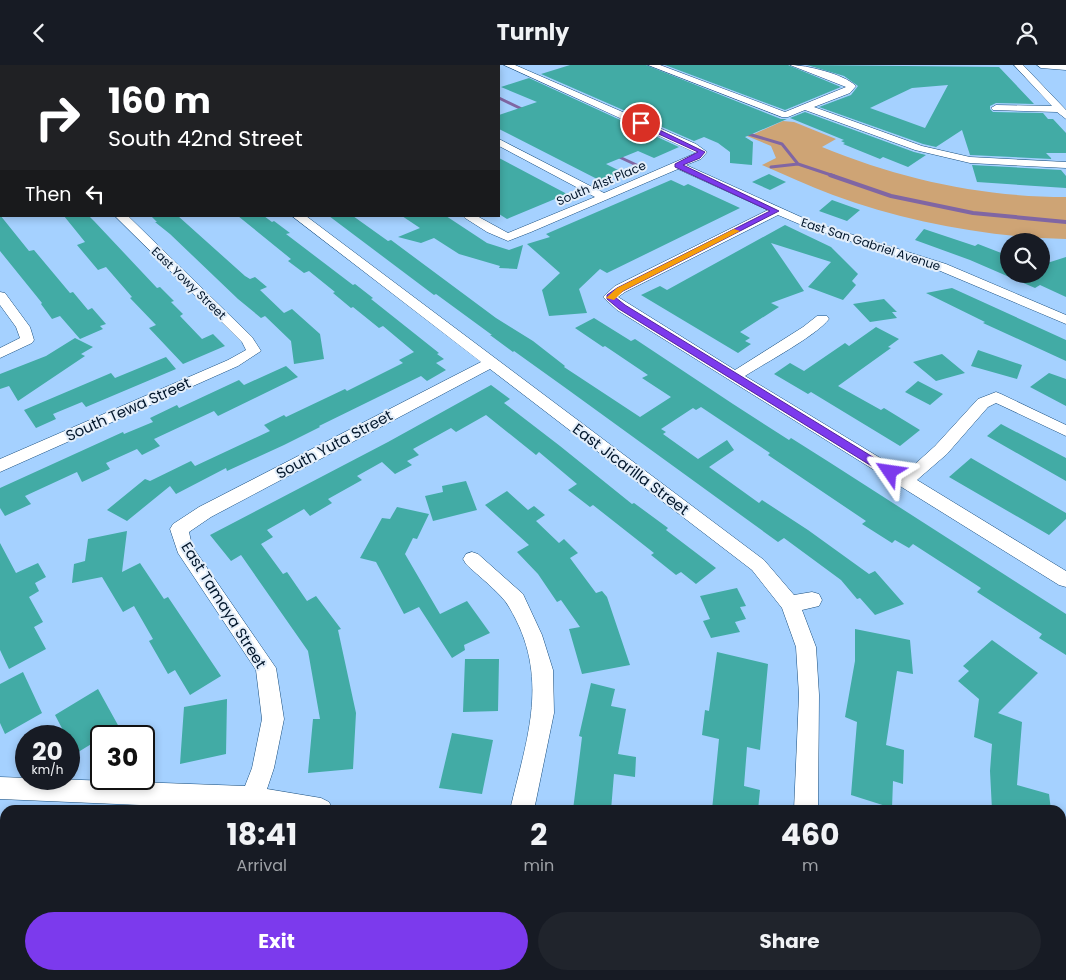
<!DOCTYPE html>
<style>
body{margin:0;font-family:Poppins,sans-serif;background:#20242c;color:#f1f3f6;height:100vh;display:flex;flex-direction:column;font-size:19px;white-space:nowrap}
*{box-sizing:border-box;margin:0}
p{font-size:16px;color:#9ea1a6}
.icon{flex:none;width:28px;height:28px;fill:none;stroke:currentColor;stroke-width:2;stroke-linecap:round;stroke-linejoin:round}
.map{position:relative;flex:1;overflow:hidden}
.side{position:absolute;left:0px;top:740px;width:1066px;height:175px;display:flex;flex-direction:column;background:#171b24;border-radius:15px 15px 0 0;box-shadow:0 2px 8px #0003}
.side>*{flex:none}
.guide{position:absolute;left:0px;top:0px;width:500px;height:152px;box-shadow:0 2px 8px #0003;background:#202124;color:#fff;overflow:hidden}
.fabs{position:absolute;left:1000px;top:168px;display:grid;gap:10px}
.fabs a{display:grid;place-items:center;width:50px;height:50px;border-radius:50%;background:#171b24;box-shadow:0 2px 8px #0003;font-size:25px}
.speed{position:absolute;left:15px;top:660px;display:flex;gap:10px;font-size:25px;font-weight:700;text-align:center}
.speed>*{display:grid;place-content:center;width:65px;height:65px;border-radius:50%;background:#171b24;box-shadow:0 2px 8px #0003;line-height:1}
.speed small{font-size:12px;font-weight:400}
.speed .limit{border:2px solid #111;border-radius:8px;background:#fff;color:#111}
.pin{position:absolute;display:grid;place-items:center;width:42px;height:42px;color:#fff;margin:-21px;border:2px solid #fff;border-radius:50%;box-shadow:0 1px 5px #0007}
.me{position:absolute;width:55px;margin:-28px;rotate:302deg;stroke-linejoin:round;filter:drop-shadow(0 0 4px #0008)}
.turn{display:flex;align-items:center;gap:18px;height:105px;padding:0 25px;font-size:22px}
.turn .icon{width:65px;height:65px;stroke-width:2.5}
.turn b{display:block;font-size:35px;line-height:42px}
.then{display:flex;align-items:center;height:48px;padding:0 25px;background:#0003;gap:10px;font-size:19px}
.eta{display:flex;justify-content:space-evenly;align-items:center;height:85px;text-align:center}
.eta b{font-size:30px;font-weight:700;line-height:35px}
.action{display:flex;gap:10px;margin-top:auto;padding:10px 25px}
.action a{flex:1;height:58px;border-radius:30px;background:#7c3aed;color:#fff;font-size:20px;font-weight:700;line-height:58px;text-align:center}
.action a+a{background:#20242c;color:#f1f3f6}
header{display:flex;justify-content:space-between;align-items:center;height:65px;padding:0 25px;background:#171b24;font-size:22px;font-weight:700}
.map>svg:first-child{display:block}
.green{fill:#cea475}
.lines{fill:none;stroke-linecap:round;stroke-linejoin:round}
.stream-far1{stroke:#8066a3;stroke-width:3}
.stream{stroke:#8066a3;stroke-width:4}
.building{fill:#42aba5;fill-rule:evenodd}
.street-casing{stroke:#174d7e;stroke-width:1}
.path{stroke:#517091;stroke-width:2;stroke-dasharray:1 2;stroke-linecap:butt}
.street{fill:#fff;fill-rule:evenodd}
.route{fill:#7c3aed;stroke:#51269a}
.slow{fill:#f59e0b}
.labels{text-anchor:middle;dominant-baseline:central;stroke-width:4;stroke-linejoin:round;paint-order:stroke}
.far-street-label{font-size:12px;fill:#02162b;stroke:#e3eefa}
.street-label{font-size:15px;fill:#02162b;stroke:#e3eefa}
</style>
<header><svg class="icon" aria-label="back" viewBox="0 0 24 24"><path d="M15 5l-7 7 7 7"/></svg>Turnly<svg class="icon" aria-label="person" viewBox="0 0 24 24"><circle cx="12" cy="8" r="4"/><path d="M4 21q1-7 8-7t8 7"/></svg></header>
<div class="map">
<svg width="1066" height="915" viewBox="0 0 1066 915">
<rect width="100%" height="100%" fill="#a5d1ff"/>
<!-- green -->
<path class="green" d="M 0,0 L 303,0 L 1,1 L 0,69 Z
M 582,0 L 754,69 L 783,56 L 794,57 L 836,74 L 822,82 C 900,114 981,132 1066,132 L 1066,174 C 988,172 906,157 833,130 C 809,121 786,110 762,100 L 776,93 L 771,81 L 657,34 Z"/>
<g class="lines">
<!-- stream-far1 -->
<path class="stream-far1" d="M 275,0 L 277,1
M 429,0 L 432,1
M 307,1 L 312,0
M 499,33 L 526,46
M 745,68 L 782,79 L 798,99 L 834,111
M 615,90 L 643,103
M 771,102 L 798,99"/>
<!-- stream -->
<path class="stream" d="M 830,110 L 891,131 L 973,148 L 1066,157"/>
</g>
<!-- building -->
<path class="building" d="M 570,0 L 646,0 L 781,54 L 787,54 L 745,72 L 753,77 L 752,100 L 730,98 L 730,87 L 718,78 L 704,72 L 694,76 L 541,9 Z
M 665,0 L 788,0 L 841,22 L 785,45 Z
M 807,0 L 999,2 L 1034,39 L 996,38 L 990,41 L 990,44 L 993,47 L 1043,48 L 1048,54 L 1053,54 L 1066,68 L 1066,88 L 1046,88 L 1052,94 L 970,90 L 962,65 L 936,82 L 923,79 L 819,42 L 851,30 L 858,21 L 844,11 ZM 948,20 L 925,63 L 870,43 L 912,23 Z
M 529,13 L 679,82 L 654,93 L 638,86 L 606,99 L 622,107 L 601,116 L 499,64 L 499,50 L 537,37 L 501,22 Z
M 805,47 L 914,87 L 926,90 L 908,102 L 883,92 L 880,94 L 843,79 L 845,78 L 841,76 L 844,75 L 790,53 Z
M 499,93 L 567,129 L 507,154 L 499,149 Z
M 972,100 L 1061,105 L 1066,111 L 1066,123 L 977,117 Z
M 769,109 L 786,117 L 770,125 L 752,117 Z
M 671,115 L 684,121 L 688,119 L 740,143 L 607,208 L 600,204 L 579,224 L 587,248 L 549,251 L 542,225 L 560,208 L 527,179 L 550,172 L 546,169 Z
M 832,135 L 860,145 L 847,156 L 819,146 Z
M 0,150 L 29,186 L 34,185 L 70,228 L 73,227 L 88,245 L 92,243 L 106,259 L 100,261 L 103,264 L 80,274 L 60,251 L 52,254 L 41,239 L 42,238 L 0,186 Z
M 64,151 L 89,151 L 94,156 L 157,223 L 160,222 L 174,236 L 171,237 L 183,249 L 180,251 L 202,274 L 213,269 L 225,281 L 183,299 L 149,263 L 156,260 L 130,233 L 132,232 L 106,202 L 98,205 L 77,180 L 85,177 Z
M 151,151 L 178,151 L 245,211 L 250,214 L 255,212 L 267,222 L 260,225 L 284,248 L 292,244 L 320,269 L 324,294 L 294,299 L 291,276 L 265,251 L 261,253 L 238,234 L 170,169 L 155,157 L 157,157 Z
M 238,151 L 264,151 L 272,157 L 274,156 L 290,168 L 286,169 L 353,220 L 355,219 L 373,233 L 371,234 L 439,288 L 437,289 L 444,294 L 436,298 L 446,305 L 427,316 L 421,311 L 319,361 L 320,362 L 284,380 L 227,406 L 226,403 L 176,429 L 170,421 L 127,456 L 107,445 L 145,414 L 150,416 L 191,396 L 195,401 L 270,366 L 264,360 L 284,350 L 286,352 L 345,324 L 347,326 L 403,298 L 399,295 L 414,287 L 383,261 L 379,263 L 353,242 L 351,243 L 333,228 L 335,227 L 309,206 L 304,208 L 288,196 L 291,194 Z
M 329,151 L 353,151 L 388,176 L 391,175 L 496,253 L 533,276 L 565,301 L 564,302 L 640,352 L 671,332 L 642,313 L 648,310 L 605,281 L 603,282 L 575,263 L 594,253 L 631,276 L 635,274 L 733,339 L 789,375 L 791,373 L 829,397 L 1066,549 L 1066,590 L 1039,573 L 1042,569 L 977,527 L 981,523 L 913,479 L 909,483 L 895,475 L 892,478 L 862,459 L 866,456 L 768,390 L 770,388 L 701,342 L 696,345 L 693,343 L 661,364 L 666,367 L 663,369 L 698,394 L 727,375 L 734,385 L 709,402 L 759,438 L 762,435 L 808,465 L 869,509 L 875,506 L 904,539 L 875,550 L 860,533 L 857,534 L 841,515 L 784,473 L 778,477 L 567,324 L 514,286 L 513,287 L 490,270 L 492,270 L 436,229 L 434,230 Z
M 402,151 L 446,151 L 487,178 L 509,185 L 523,180 L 517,204 L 499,203 L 500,201 L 459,189 L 434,173 L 421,178 L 398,172 L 420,163 Z
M 785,160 L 831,182 L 858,209 L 852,216 L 856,220 L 843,235 L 808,222 L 831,197 L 771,178 L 804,226 L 771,238 L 779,242 L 740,267 L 750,273 L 745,276 L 751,279 L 738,288 L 641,230 L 660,221 L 667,225 Z
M 924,164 L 975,181 L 978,179 L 1009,191 L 1009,209 L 1041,209 L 1041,200 L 1066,192 L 1066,232 L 1040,220 L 1035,223 L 970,195 L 915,175 Z
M 952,223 L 1066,275 L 1066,296 L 983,258 L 985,257 L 926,228 Z
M 884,234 L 897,247 L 892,247 L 897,253 L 870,257 L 853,239 Z
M 876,262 L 899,274 L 888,282 L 891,283 L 838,321 L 881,345 L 884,343 L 920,365 L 900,381 L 811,327 L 808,329 L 774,309 L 790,298 L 804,306 L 845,278 L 849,281 Z
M 75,273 L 93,282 L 81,289 L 85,291 L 18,336 L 9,321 L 0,324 L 0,309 L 46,291 Z
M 978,285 L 1022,300 L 1017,314 L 971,301 Z
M 942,289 L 965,308 L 936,316 L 913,297 Z
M 166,292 L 176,304 L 86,342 L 82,337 L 53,349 L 56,354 L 36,363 L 24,345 L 111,308 L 115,313 Z
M 286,301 L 298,312 L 218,351 L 214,346 L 154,374 L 160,381 L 142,390 L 137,384 L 106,398 L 110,404 L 82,417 L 77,407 L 25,431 L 31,439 L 5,451 L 0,443 L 0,423 L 123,367 L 124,369 L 153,357 L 150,353 L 177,340 L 179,343 L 239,315 L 244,320 Z
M 1049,308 L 1066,314 L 1066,341 L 1030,322 Z
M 918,316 L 943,329 L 930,340 L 905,327 Z
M 491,320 L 510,334 L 504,338 L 560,381 L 632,439 L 634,438 L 668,463 L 666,465 L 716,503 L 696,519 L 681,507 L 676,510 L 651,490 L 654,488 L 593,440 L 590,442 L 568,425 L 577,419 L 539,387 L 536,390 L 486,350 L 456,367 L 451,363 L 413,384 L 419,390 L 407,396 L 412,400 L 395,409 L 382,397 L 357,411 L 362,415 L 328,434 L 332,438 L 310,451 L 304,444 L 267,465 L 273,472 L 261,479 L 283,509 L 287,507 L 307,536 L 316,531 L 341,564 L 338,565 L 356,648 L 353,704 L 308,708 L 313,654 L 320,654 L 308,586 L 241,490 L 231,496 L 210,470 L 388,377 Z
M 1001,359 L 1066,393 L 1066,416 L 987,371 Z
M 971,393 L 1066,448 L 1066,454 L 1049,470 L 949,412 Z
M 466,416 L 477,445 L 433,456 L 425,431 L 443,427 L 442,421 Z
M 507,426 L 528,445 L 534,441 L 545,450 L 536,456 L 559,478 L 564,474 L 578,488 L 570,493 L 596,528 L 602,526 L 607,532 L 630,600 L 582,609 L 569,564 L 580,562 L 561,535 L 557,537 L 538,509 L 517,487 L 529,480 L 485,440 Z
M 397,442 L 429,449 L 417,474 L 413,473 L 405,489 L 440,549 L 467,536 L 490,568 L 464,580 L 465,585 L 452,593 L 419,542 L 404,549 L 376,497 L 360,493 L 382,453 L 390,454 Z
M 127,466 L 122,507 L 140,498 L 164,534 L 168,532 L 221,611 L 190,630 L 175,605 L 168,609 L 149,576 L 153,574 L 134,541 L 123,547 L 102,512 L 72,518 L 74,499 L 85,496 L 88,474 Z
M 0,478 L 16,508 L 38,498 L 46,512 L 35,518 L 39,526 L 29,532 L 43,557 L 34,562 L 46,584 L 9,604 L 0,585 Z
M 737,523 L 746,541 L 740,542 L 746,554 L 735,557 L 740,567 L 711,573 L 703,556 L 710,554 L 700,531 Z
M 855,564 L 910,575 L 913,609 L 897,606 L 886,680 L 904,685 L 903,719 L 893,716 L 892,743 L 851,730 L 857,657 L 845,652 L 855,596 Z
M 992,575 L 1038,608 L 998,648 L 1022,657 L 1017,720 L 1049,729 L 1051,745 L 992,745 L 990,706 L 992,679 L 974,672 L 979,634 L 958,616 L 969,606 L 963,601 Z
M 717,587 L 768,599 L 760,685 L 747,682 L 744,721 L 760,725 L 758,745 L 712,745 L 719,674 L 702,670 L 705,645 L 709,646 Z
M 465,594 L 499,594 L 498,646 L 463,647 Z
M 23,607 L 42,648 L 5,669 L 0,658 L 0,619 Z
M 591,618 L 615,624 L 611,641 L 626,644 L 618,689 L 636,692 L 635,712 L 614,709 L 611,745 L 573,745 L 582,672 L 579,671 Z
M 98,624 L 119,662 L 75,689 L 69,676 L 69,671 L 66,671 L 55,650 Z
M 227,634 L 226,689 L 180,699 L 184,642 Z
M 452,668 L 493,675 L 482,729 L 439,723 Z"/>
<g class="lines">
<!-- street casing -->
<g class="street-casing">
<path id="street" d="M 504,0 L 515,0 L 696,79 L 707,87 L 701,94 L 686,100 L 812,157 L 946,199 L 1066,250 L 1066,259 L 938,205 L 804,161 L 778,150 L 625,227 L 618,232 L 735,305 L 803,262 L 817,251 L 827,251 L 829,254 C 816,271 765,298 745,311 L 905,408 L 935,381 L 978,334 L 996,327 L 1001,329 L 1066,360 L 1066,371 L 996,338 L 988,342 L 947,389 L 917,415 L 1066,506 L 1066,522 L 1059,520 L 617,245 L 603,232 L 615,221 L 768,145 L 678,104 L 531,167 L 508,176 L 487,167 L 465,153 L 463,151 L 477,151 L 508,168 L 595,132 L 499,81 L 499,74 L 604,128 L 696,88 Z
M 648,0 L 660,0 L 785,47 L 846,22 L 790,0 C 806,0 844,9 856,21 L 850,28 L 814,42 L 922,81 L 970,92 L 1066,97 L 1066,103 L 970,98 L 915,85 L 805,45 L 788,52 L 782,52 Z
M 1014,0 L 1023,0 L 1066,45 L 1066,54 L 1057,47 L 993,45 L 991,43 L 996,40 L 1052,41 Z
M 1037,0 L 1066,0 L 1066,5 L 1041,3 Z
M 0,120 L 1,120 L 1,126 L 0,126 Z
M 115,151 L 128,151 L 252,272 L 261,286 L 238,301 L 0,407 L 0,394 L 228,295 L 246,285 L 242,277 Z
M 292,151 L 306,151 L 764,495 L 794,530 L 812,527 L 819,529 L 822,535 L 819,541 L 802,545 L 816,582 L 819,630 L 818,745 L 794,745 L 799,630 L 796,582 L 782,543 L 752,505 L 490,304 L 211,452 L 189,467 L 192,481 L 276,603 L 284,654 L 274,703 L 267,724 L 321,733 L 329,737 L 333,745 L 256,745 L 0,734 L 0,712 L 245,721 L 252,703 L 262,654 L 256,605 L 178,488 L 170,464 L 173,459 L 199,442 L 481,297 Z
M 0,227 L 5,228 L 30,262 L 34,275 L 32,278 L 0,293 L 0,283 L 20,273 L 16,262 L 0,240 Z
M 472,487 L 478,489 L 523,529 L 542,570 L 553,605 L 554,648 L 534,745 L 510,745 C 527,672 551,612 509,542 C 502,529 477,510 466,499 L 463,494 L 466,489 Z
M 1061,899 L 1066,901 L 1066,915 L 1042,915 L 1040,910 L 1061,910 Z
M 788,910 L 814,910 L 814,915 L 788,915 Z"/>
</g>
<!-- path -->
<path class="path" d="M 233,0 L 236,1
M 279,1 L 284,0"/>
<!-- street -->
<use href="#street" class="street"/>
</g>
<!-- route -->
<path class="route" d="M 639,57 L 643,57 L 705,87 L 700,93 L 683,100 L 779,146 L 623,226 L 615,232 L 625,240 L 894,405 L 895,407 L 894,410 L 886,410 L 619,244 L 607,234 L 607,230 L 617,223 L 770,146 L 675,102 L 675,99 L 698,87 L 639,60 Z"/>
<!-- slow -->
<path class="slow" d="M 734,164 L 740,166 L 623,226 L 614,235 L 606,233 L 617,223 Z"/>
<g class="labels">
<!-- far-street labels -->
<g class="far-street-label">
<text transform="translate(601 118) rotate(-23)">South 41st Place</text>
<text transform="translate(871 179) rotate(18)">East San Gabriel Avenue</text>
<text transform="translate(189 218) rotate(44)">East Yowy Street</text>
</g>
<!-- street labels -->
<g class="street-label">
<text transform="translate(128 344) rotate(-24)">South Tewa Street</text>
<text transform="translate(334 379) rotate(-28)">South Yuta Street</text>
<text transform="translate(631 404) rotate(37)">East Jicarilla Street</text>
<text transform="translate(224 540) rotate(58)">East Tamaya Street</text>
</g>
</g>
</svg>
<div class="fabs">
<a><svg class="icon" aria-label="search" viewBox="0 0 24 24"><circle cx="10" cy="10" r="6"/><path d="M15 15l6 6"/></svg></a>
</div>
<div class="speed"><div>20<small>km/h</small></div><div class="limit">30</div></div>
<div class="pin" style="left:641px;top:58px;background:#d93025"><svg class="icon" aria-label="arrive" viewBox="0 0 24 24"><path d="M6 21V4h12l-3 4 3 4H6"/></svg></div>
<svg class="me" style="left:890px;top:407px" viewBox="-20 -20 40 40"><path d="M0-17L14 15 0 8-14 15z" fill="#7c3aed" stroke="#fff" stroke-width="4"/></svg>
<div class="guide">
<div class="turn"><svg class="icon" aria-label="right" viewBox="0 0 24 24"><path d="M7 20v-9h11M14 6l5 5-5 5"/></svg><div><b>160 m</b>South 42nd Street</div></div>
<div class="then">Then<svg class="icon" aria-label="left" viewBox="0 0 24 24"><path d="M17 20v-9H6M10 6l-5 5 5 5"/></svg></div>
</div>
<section class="side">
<div class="eta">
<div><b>18:41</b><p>Arrival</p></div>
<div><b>2</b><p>min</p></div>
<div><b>460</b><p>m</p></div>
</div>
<div class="action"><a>Exit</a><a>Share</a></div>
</section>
</div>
